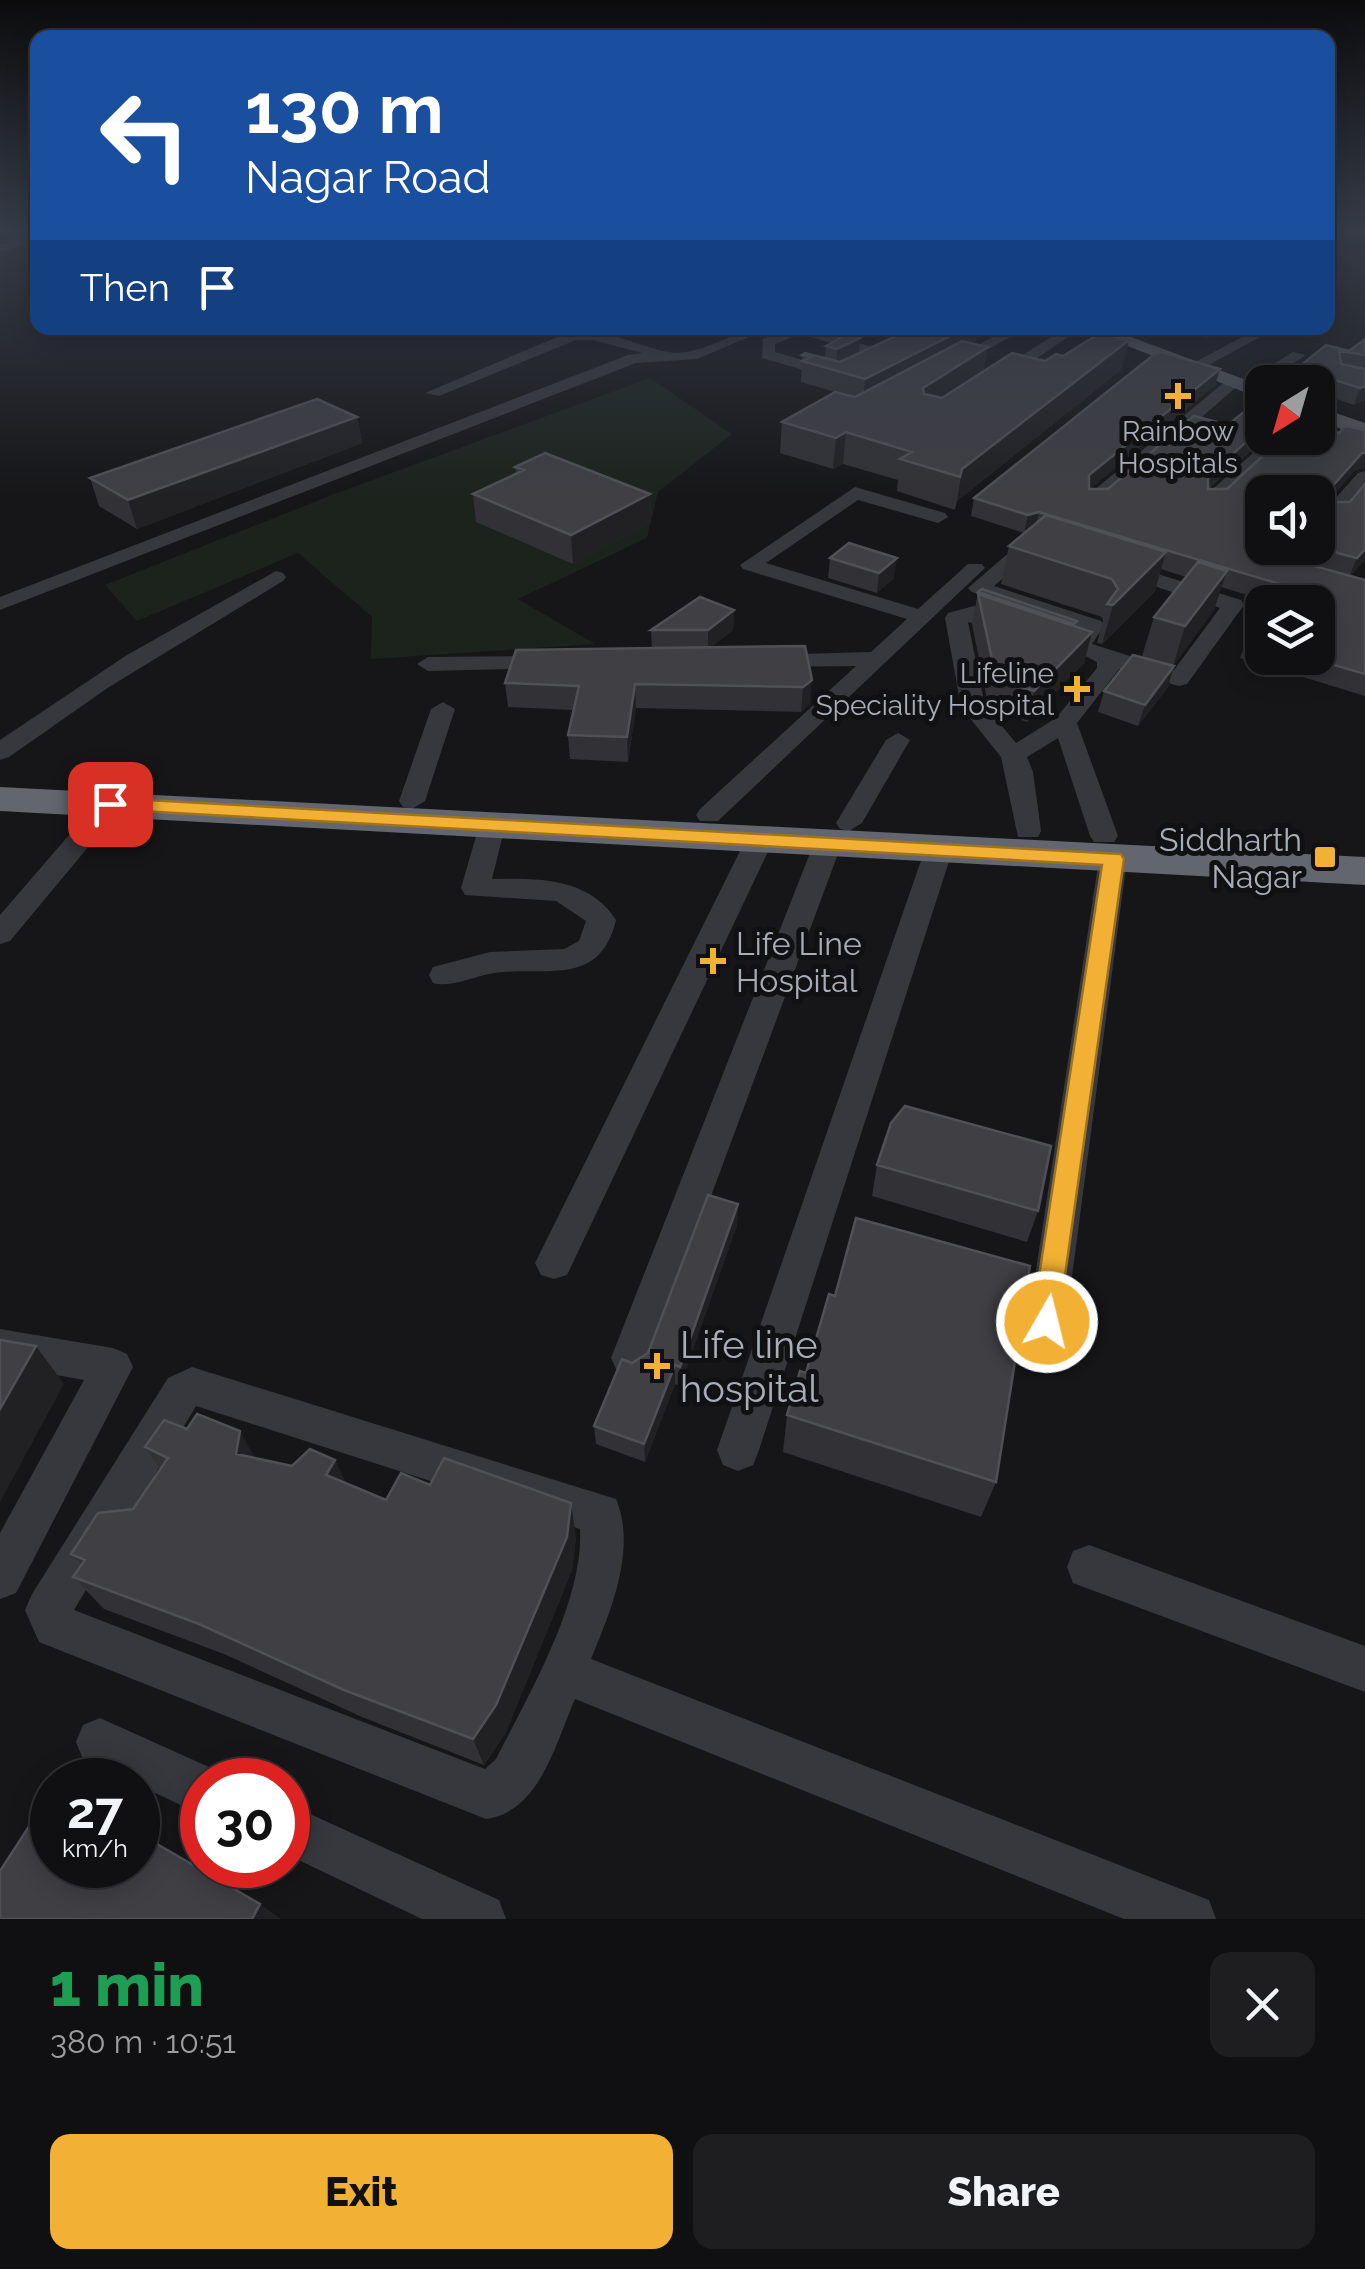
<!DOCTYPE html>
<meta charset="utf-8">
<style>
body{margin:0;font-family:Raleway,sans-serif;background:#1e1e20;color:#f1f3f6;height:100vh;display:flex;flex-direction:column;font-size:38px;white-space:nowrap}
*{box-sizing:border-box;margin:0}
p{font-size:32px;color:#9c9d9f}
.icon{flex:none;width:55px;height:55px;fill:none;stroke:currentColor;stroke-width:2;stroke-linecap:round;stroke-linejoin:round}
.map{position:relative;height:1919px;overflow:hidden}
.details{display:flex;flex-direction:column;background:#101012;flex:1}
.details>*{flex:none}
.guide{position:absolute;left:30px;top:30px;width:1305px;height:305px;border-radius:20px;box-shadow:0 5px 25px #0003,0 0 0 2px #303032;background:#1a4fa0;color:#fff;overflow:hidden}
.needle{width:65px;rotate:217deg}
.buttons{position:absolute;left:1245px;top:365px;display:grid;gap:20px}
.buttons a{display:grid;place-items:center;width:90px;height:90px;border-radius:20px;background:#101012;box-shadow:0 5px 25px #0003,0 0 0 2px #303032;font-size:50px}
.speed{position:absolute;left:30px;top:1758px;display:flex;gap:20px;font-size:50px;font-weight:700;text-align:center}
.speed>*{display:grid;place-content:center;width:130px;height:130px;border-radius:50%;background:#101012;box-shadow:0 5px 25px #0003,0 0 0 2px #303032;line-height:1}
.speed small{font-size:25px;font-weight:400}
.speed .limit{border:15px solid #d22;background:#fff;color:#111}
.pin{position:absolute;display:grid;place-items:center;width:85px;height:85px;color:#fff;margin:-42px;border-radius:20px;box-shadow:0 5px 15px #0006}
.me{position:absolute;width:110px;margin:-55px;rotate:8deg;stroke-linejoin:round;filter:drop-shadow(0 0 8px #0008)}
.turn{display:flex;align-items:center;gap:35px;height:210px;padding:0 50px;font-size:45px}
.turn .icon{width:130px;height:130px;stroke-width:2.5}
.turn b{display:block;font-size:70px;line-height:85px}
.then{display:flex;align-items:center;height:95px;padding:0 50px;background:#0003;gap:20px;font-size:38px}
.round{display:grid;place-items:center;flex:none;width:105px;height:105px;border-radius:20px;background:#1e1e20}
.summary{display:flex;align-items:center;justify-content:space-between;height:170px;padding:0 50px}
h1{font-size:60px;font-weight:800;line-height:75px;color:#1e9e55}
.primary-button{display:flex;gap:20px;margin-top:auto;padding:20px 50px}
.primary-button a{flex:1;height:115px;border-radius:20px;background:#f2b134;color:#111;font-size:40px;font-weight:800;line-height:115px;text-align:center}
.primary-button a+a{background:#1e1e20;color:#f1f3f6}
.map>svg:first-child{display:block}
.green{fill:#1c231d}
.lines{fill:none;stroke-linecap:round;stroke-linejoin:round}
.minor{fill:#37383d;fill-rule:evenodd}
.major{fill:#53555c;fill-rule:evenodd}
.highway{fill:#63666e;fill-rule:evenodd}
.wall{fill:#323236}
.shaded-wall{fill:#212124}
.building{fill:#3f3f44;stroke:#4f5156;stroke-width:2.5;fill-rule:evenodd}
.route{fill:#f2b134;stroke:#9d7322;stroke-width:2.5}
.poi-dot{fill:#f2b134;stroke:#111113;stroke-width:4}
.labels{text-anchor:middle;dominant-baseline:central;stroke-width:10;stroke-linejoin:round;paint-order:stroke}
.far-poi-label{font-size:28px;fill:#a8adb8;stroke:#111113}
.poi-label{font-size:32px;fill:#a8adb8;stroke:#111113;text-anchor:end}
.near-poi-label{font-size:38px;fill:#a8adb8;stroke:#111113;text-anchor:start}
</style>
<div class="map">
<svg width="1365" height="1919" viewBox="0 0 1365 1919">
<rect width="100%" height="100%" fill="#161618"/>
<!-- green -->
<path class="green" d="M 650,378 L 732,434 L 658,492 L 647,538 L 518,599 L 595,644 L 371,659 L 372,617 L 298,553 L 137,621 L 105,585 L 337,493 Z"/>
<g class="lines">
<!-- minor -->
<path class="minor" d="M 3,230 L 16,230 L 27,245 L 0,252 L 0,244 L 12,242 Z
M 751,328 L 770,328 L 697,359 L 636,363 L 0,610 L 0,597 L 628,355 L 642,353 L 593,340 L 576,340 L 439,396 L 425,393 L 569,332 C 603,326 637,346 668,352 C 693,357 727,337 751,328 Z
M 789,328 L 811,328 L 888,352 L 880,357 L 801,334 L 775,344 L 775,352 L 844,372 L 844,378 L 838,380 L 762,358 L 763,339 Z
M 1009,328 L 1026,328 L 957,367 L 943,364 Z
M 1065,328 L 1081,328 L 1002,382 L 990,382 L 990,376 Z
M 1259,328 L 1276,328 L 1198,371 L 1184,368 Z
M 1293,352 L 1306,355 L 1252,391 L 1240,391 L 1240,385 Z
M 1227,380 L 1241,383 L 1101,504 L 1087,504 L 1087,496 Z
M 1270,438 L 1289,438 L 1219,504 L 1205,504 L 1205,496 Z
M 1365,471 L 1365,488 L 1340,517 L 1326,517 L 1326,509 L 1358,473 Z
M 855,487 L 945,513 L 948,517 L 938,523 L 858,500 L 766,563 L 918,609 L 968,564 L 982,564 L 985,568 L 718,821 L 700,821 L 696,815 L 700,809 L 856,666 L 771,667 L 760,660 L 763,655 L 871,652 L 907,619 L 743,569 L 740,565 Z
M 1035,534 L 1045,540 L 1042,544 L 994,586 L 1101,621 L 1104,626 L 1092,644 L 1174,670 L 1220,608 L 1115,573 L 1112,569 L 1115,565 L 1129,565 L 1241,600 L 1244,605 L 1187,684 L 1179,686 L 1119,669 L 1077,723 L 1118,836 L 1114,842 L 1094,842 L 1090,836 L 1058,738 L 1027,757 L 1033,772 L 1041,831 L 1038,837 L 1018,837 L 1001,757 L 961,707 L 945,618 L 948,613 L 974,606 L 1018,620 L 1021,625 L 1010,632 L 968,622 L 985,706 L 1016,743 L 1056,718 L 1097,668 L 1097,662 L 1068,647 L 1080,629 L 972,592 L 968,588 L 1028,536 Z
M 276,571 L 283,573 L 286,577 L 283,581 L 109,687 L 9,757 L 0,760 L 0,740 L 127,655 Z
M 550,656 L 558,658 L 561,663 L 558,668 L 428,671 L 417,664 L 428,657 Z
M 443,702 L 455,709 L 425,801 L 412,809 L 403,807 L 399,801 L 431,709 Z
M 898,733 L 910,740 L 862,823 L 849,831 L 840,829 L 836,823 L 886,740 Z
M 110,796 L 123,804 L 119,810 L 10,941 L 0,944 L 0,915 L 101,798 Z
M 492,818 L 505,826 L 492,879 C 537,878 589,877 616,920 C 600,988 545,966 494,973 C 474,976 453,988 433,983 L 429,975 L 433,967 L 490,952 L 564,949 L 579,941 L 586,921 L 556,901 L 465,895 L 461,888 L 479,826 Z
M 760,830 L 770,833 L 774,839 L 567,1275 L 554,1279 L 541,1275 L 535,1263 L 541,1251 L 746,839 L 750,833 Z
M 828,834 L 838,837 L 842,843 L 651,1358 L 645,1371 L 631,1376 L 617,1371 L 611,1358 L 814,843 L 818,837 Z
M 939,840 L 949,843 L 953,849 L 759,1450 L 753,1465 L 738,1471 L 723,1465 L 717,1450 L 925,849 L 929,843 Z
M 1113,850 L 1123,853 L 1127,859 L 1066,1322 L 1061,1334 L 1047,1340 L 1033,1334 L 1028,1322 L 1099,859 L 1103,853 Z
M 0,1329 L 113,1348 L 127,1354 L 133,1367 L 16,1593 L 0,1599 L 0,1533 L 84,1380 L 0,1365 Z
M 192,1367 L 616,1499 C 637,1549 611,1611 591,1659 L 1209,1900 L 1216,1919 L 1124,1919 L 575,1699 C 556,1742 540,1812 486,1819 L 39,1642 L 25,1610 L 32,1594 L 168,1378 ZM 196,1406 L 580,1529 C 584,1601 528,1696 496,1759 L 485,1769 L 74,1610 Z
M 1089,1545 L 1365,1646 L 1365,1692 L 1073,1583 L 1067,1567 L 1073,1551 Z
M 100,1718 L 220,1772 L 223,1780 L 202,1780 L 202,1815 L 138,1785 L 138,1780 L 126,1780 L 83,1759 L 76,1742 L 83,1725 Z
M 288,1804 L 499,1900 L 506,1919 L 422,1919 L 288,1855 Z"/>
<!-- major -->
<path class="major" d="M 1082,328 L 1107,328 L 1262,386 L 1262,399 Z
M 1318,407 L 1365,423 L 1365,438 L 1318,420 Z"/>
<!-- highway -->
<path class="highway" d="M 0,787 L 1365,857 L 1365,885 L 0,811 Z"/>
</g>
<!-- wall -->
<path class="wall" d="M 1169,328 L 1228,328 L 1207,338 Z
M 1365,339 L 1365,400 L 1354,405 L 1319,393 L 1318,395 L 1318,382 L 1326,345 L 1349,351 Z
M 976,341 L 971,343 L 984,371 L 1045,361 L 1122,369 L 957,501 L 955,510 L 897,491 L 898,480 L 843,464 L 833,469 L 780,453 L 782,422 L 835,392 L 801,382 L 802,355 L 825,358 L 826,346 L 859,354 Z
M 1220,369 L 1215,385 L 1090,489 L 1108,489 L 1265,438 L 1208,489 L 1227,489 L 1339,433 L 1365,430 L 1365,468 L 1355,470 L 1330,499 L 1330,502 L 1365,560 L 1350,576 L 1365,580 L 1365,696 L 1240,658 L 1247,639 L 1262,616 L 1262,658 L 1318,658 L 1271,602 L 1221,587 L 1214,610 L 1173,666 L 1174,666 L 1168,687 L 1138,726 L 1098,712 L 1104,691 L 1142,656 L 1154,617 L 1186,577 L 1161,569 L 1155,591 L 1102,644 L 1097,643 L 1103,620 L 1102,617 L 1001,584 L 1009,546 L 1024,533 L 971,516 L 974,498 Z
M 357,417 L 362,443 L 137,529 L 99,506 L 90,478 Z
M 515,467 L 650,494 L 651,522 L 573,564 L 476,522 L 473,494 L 516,474 Z
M 830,558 L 894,578 L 877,593 L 828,578 Z
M 978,592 L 1077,621 L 1075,627 L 1092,632 L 1084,663 L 1027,722 L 994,710 L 988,704 L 972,624 Z
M 734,610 L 733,630 L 711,647 L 805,646 L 810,704 L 801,712 L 636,708 L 628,762 L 570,759 L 568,735 L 573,710 L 508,707 L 505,683 L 652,648 L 651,630 Z
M 877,1165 L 1038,1211 L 1027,1242 L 872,1196 Z
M 738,1204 L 737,1225 L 680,1386 L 675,1384 L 645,1462 L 596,1444 L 594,1426 L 632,1363 L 648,1353 Z
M 806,1373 L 996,1482 L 981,1517 L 783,1452 L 787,1415 Z
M 145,1447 L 255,1458 L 292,1466 L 335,1460 L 346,1484 L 386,1500 L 430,1485 L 576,1537 L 572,1570 L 506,1732 L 484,1765 L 362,1717 L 224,1654 L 104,1609 L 73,1577 L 82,1565 L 71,1554 L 133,1509 L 160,1469 Z"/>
<!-- shaded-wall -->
<path class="shaded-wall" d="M 966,328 L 978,328 L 976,341 L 863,401 L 865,379 Z
M 1210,328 L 1228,328 L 1207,338 Z
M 860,338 L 859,355 L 836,366 L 837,349 Z
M 1129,340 L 1122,369 L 957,501 L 962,469 Z
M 988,347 L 983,376 L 919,418 L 923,388 Z
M 1220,369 L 1215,385 L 1085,493 L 1089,475 Z
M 1325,377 L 1319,393 L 1318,395 L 1318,385 Z
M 1365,386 L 1365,400 L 1354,405 L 1360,388 Z
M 357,417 L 362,443 L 137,529 L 128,500 Z
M 1262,428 L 1262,438 L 1265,438 L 1202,493 L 1208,476 Z
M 846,432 L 843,464 L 833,469 L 836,438 Z
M 1362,453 L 1365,453 L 1365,468 L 1355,470 L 1323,506 L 1330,489 Z
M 650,494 L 651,522 L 573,564 L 571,535 Z
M 1039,512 L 1035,530 L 1024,533 L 1028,515 Z
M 1323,549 L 1316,567 L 1303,574 L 1310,555 Z
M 1365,549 L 1365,560 L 1349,577 L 1357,558 Z
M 1166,552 L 1155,591 L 1102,644 L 1113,605 Z
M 897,558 L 894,578 L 877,593 L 879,573 Z
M 1227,571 L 1214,610 L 1173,666 L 1185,626 Z
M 734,610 L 733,630 L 708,650 L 708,630 Z
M 1092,632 L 1084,663 L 1027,722 L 1034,691 Z
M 1174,666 L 1168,687 L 1138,726 L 1145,705 Z
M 812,680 L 810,704 L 801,712 L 803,687 Z
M 635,684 L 636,708 L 628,762 L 627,737 Z
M 738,1204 L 737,1225 L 680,1386 L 680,1367 Z
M 36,1346 L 64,1384 L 0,1502 L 0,1409 Z
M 675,1365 L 675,1384 L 645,1462 L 644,1444 Z
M 240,1431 L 260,1467 L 236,1454 Z
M 335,1460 L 352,1495 L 326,1475 Z
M 571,1503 L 576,1537 L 572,1570 L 506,1732 L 484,1765 L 473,1739 Z
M 260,1904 L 281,1919 L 252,1919 Z"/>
<!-- building -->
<path class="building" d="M 913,328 L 966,328 L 865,379 L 802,361 L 811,357 L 802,355 L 805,353 L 840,362 Z
M 1100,333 L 1129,340 L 962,469 L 960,477 L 900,459 L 912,452 L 846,432 L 836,438 L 782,422 L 835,392 L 855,397 L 962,341 L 988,347 L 923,388 L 924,394 L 942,398 L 1012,353 L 1045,361 L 1056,354 L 1063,356 Z
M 847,334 L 860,338 L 837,349 L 826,346 Z
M 1365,339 L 1365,355 L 1339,351 L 1341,364 L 1365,369 L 1365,386 L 1360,388 L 1325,377 L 1318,385 L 1318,382 L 1280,382 L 1326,345 L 1349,351 Z
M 1161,352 L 1220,369 L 1089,475 L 1089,489 L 1108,489 L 1194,416 L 1228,425 L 1262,397 L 1262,428 L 1208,476 L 1208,489 L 1227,489 L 1282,438 L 1318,438 L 1318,427 L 1339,433 L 1345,426 L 1365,430 L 1365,453 L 1362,453 L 1330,489 L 1330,502 L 1350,502 L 1365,484 L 1365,549 L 1357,558 L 1323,549 L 1310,555 L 1314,566 L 1365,580 L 1365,674 L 1310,658 L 1318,658 L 1318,602 L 1271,602 L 1283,585 L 1039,512 L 1028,515 L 974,498 L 1152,356 ZM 1262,492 L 1318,492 L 1318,548 L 1262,548 Z
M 317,399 L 357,417 L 128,500 L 90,478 Z
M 545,453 L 650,494 L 571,535 L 473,494 L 524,470 L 515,467 Z
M 1046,515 L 1166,552 L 1113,605 L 1107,604 L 1118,589 L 1112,579 L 1009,546 Z
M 849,543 L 897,558 L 879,573 L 830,558 Z
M 1198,562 L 1227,571 L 1185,626 L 1154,617 Z
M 982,589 L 1077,621 L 1074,624 L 978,592 Z
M 978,594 L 1092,632 L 1034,691 L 1000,680 L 995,673 Z
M 700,597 L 734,610 L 708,630 L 651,630 Z
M 1262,616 L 1262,644 L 1247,639 Z
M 805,646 L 812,680 L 803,687 L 635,684 L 627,737 L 568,735 L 579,686 L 505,683 L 516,650 Z
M 1133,655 L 1174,666 L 1145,705 L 1104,691 Z
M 905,1106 L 1051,1146 L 1038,1211 L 877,1165 L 891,1123 Z
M 708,1195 L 738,1204 L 680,1367 L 675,1365 L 644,1444 L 594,1426 L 622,1359 L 632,1363 L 648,1353 Z
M 856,1218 L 1030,1266 L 996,1482 L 787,1415 L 800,1371 L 806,1373 L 829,1294 L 835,1296 Z
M 0,1340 L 36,1346 L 0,1409 Z
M 197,1414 L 240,1431 L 236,1454 L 292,1466 L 310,1449 L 335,1460 L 326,1475 L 386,1500 L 401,1473 L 430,1485 L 444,1458 L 571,1503 L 567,1537 L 496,1705 L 473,1739 L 344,1690 L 199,1624 L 73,1577 L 85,1560 L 71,1554 L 98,1513 L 133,1509 L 168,1458 L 145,1447 L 164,1420 L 187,1429 Z
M 52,1791 L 52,1865 L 138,1865 L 138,1833 L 260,1904 L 252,1919 L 0,1919 L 0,1871 Z"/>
<!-- sky -->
<linearGradient id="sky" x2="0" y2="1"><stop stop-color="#0c0c0d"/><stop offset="0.46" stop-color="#363c48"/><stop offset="1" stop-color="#363c48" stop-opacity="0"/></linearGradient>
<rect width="1365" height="499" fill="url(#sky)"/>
<!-- route -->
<path class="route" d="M 110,798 L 1121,854 L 1124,859 L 1057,1332 L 1047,1336 L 1036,1332 L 1032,1322 L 1102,865 L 103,809 L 100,804 Z"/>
<!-- markers -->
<g class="poi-dot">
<path d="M1173 381h10v10h10v10h-10v10h-10v-10h-10v-10h10z"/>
<path d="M1072 674h10v10h10v10h-10v10h-10v-10h-10v-10h10z"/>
<rect x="1313" y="845" width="24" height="24" rx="5"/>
<path d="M708 946h10v10h10v10h-10v10h-10v-10h-10v-10h10z"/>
<path d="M652 1351h10v10h10v10h-10v10h-10v-10h-10v-10h10z"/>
</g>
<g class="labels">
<!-- far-poi labels -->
<g class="far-poi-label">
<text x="1178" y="431">Rainbow<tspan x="1178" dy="32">Hospitals</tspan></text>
<text x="1054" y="673" text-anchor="end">Lifeline<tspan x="1054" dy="32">Speciality Hospital</tspan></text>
</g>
<!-- poi labels -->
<g class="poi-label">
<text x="1302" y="839">Siddharth<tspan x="1302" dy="37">Nagar</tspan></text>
<text x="736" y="943" text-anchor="start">Life Line<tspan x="736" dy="37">Hospital</tspan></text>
</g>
<!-- near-poi labels -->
<g class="near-poi-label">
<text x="680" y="1344">Life line<tspan x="680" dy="44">hospital</tspan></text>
</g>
</g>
</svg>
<div class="buttons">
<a><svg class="needle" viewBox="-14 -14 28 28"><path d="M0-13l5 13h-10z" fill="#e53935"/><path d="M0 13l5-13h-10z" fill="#9c9d9f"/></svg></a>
<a><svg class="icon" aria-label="sound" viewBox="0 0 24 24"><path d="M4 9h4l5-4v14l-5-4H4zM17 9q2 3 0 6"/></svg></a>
<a><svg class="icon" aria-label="layers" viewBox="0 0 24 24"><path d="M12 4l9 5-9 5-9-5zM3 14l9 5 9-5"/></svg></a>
</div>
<div class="speed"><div>27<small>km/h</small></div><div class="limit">30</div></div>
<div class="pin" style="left:110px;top:804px;background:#d93025"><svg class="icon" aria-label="arrive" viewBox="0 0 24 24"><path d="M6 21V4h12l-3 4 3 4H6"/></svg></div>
<svg class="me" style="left:1047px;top:1322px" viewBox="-20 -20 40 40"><circle r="17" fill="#f2b134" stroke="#fff" stroke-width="3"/><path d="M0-11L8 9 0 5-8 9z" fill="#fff"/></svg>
<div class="guide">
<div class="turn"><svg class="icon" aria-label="left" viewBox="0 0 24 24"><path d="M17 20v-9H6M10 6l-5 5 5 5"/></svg><div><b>130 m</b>Nagar Road</div></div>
<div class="then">Then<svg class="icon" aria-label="arrive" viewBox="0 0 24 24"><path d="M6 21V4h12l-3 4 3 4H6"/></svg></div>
</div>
</div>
<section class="details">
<div class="summary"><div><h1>1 min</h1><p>380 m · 10:51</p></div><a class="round"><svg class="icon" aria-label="close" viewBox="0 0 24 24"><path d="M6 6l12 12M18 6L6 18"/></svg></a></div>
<div class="primary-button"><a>Exit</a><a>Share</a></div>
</section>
